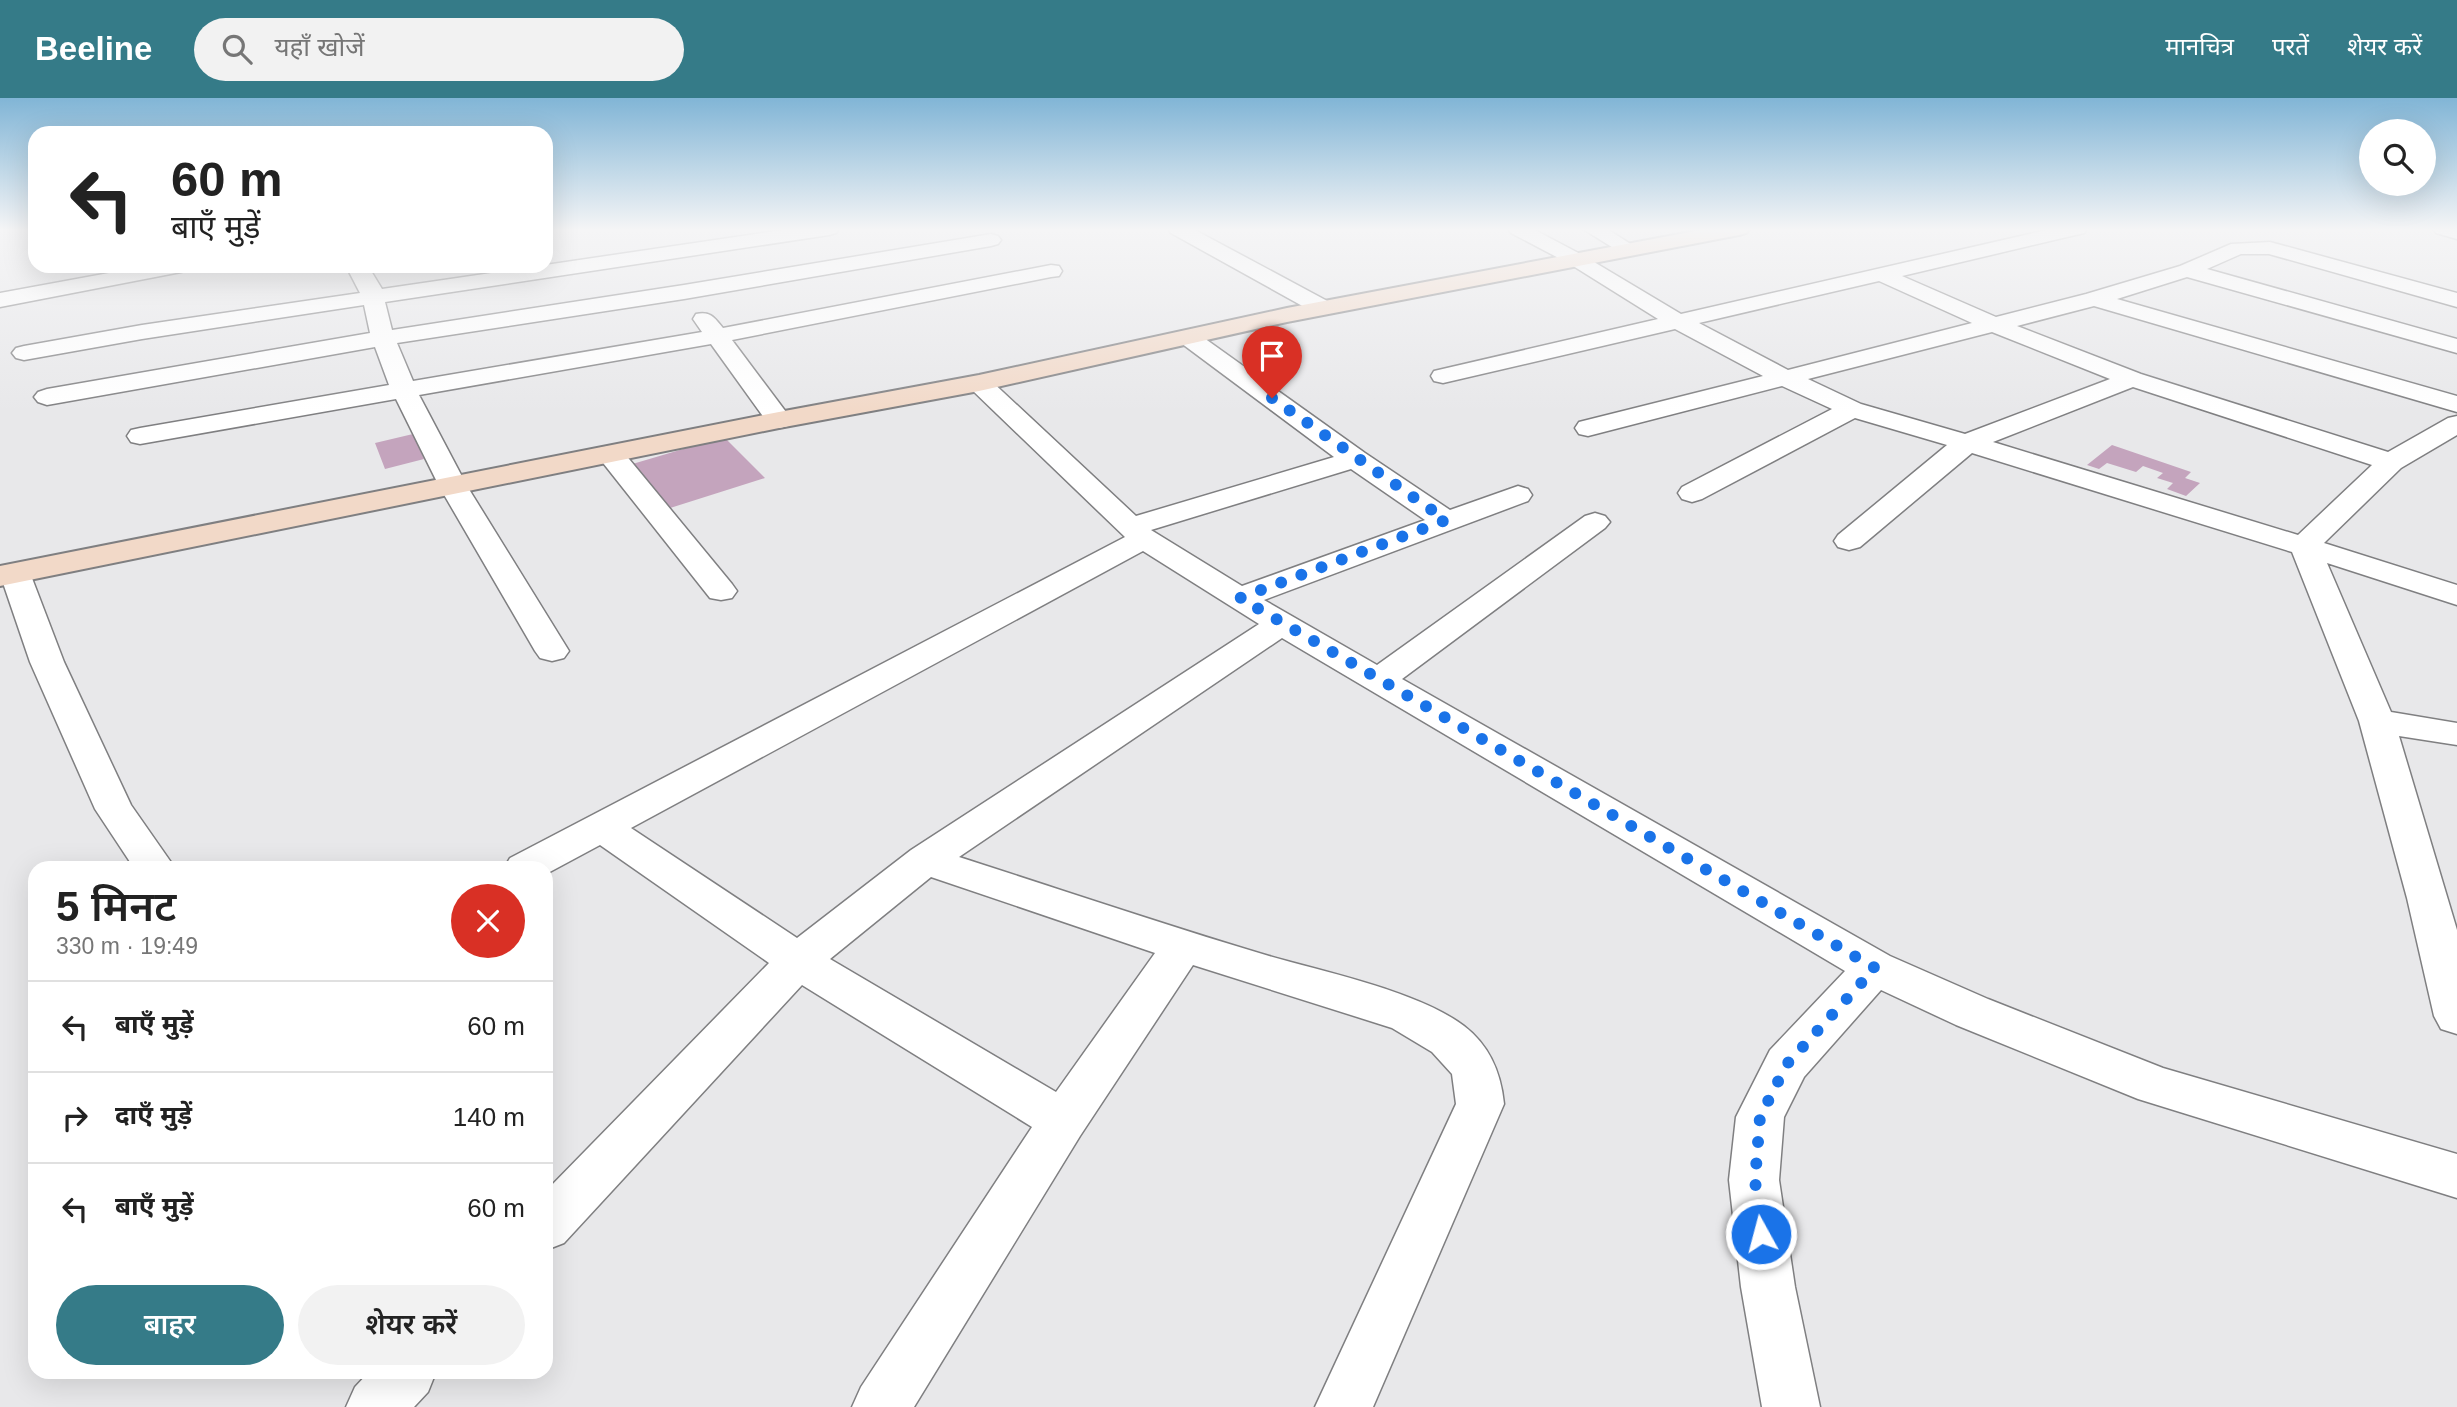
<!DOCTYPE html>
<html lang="hi">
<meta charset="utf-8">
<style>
body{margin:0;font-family:Helvetica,"Noto Sans Devanagari",sans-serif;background:#f2f2f2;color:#222;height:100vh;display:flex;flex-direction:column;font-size:26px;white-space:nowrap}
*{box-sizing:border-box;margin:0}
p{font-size:23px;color:#767676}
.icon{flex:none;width:38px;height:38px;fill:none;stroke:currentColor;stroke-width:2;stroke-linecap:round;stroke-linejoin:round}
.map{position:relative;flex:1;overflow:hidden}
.details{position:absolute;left:28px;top:763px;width:525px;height:518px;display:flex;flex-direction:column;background:#fff;border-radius:21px;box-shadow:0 7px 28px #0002}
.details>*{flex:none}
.guide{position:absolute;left:28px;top:28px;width:525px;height:147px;border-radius:21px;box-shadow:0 7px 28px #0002;background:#fff;color:#222;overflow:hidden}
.fabs{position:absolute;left:2359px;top:21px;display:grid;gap:14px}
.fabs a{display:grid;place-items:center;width:77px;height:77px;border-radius:50%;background:#fff;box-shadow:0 7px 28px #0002;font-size:35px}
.pin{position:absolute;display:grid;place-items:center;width:60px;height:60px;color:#fff;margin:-72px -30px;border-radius:50% 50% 50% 0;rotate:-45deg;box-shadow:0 0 7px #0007}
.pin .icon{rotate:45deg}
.me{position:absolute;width:77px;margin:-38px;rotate:353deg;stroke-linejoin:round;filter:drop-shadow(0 0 5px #0008)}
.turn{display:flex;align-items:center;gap:24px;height:147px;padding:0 28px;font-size:32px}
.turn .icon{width:91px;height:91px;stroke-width:2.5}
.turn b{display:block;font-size:49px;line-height:60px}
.round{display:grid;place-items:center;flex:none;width:74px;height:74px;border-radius:37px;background:#f2f2f2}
.headline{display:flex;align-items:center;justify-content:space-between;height:119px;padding:0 28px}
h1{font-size:42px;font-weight:600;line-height:52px}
.button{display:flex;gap:14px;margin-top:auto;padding:14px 28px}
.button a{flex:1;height:80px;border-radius:42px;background:#357b88;color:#fff;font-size:28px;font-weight:600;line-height:80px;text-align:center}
.button a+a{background:#f2f2f2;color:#222}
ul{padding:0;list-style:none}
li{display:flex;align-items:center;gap:21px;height:91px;padding:0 28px;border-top:2px solid #e0e0e0}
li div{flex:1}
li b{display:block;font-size:26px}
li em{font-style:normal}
header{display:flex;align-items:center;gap:42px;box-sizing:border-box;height:98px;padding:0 35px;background:#357b88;color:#fff}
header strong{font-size:33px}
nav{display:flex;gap:38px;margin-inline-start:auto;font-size:24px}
.search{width:490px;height:63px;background:#f2f2f2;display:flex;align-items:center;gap:18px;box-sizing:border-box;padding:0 24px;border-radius:38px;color:#767676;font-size:26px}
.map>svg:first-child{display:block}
.building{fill:#c4a4bd}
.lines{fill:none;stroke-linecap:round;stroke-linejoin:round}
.street-casing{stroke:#7f7f81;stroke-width:3}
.secondary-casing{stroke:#7f7f81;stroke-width:4}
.street{fill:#fff;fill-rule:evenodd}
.secondary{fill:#f2d9c8;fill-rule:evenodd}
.route{stroke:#1a73e8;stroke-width:12;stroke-dasharray:0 21.6}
</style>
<header>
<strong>Beeline</strong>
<div class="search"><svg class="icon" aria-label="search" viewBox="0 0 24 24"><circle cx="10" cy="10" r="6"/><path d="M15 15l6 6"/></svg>यहाँ खोजें</div>
<nav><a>मानचित्र</a><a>परतें</a><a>शेयर करें</a></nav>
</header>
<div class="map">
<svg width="2457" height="1309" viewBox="0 0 2457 1309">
<rect width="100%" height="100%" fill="#e8e8ea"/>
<!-- building -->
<path class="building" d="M 413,336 L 424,361 L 385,371 L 375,345 Z
M 724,339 L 765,380 L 667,411 L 629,367 Z
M 2112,347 L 2191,374 L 2185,380 L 2200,385 L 2186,398 L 2167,391 L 2173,385 L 2157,380 L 2163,375 L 2143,368 L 2136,374 L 2107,365 L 2099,371 L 2087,367 Z"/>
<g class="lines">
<!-- street casing -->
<g class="street-casing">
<path id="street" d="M 790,131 L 839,131 L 836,135 L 829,137 L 385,204 L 392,232 L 684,187 L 991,136 L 998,138 L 1001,142 L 998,146 L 991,148 L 684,201 L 397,245 L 413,283 L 702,234 L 693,221 L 696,216 C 710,213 714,219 723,230 L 1051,167 L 1059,168 L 1062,173 L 1059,178 L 1051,179 L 732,242 L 792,322 L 788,328 L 779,330 L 770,328 L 711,246 L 419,297 L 467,388 L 569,553 L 564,560 L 552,563 L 540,560 L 535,553 L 439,388 L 396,301 L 140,346 L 131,344 L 127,338 L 131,332 L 140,330 L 389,287 L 375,249 L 47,307 L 38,304 L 34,299 L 38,294 L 47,291 L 370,235 L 364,207 L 142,241 L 24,262 L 16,260 L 12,255 L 16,250 L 24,248 L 142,227 L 360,195 L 346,168 L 368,168 L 382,191 Z
M 1168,131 L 1193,131 L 1331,205 L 1334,210 L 1331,215 L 1315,215 L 1171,135 Z
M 1508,131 L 1533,131 L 1584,158 L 1681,216 L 2051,131 L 2087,131 L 2084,135 L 1902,178 L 1996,219 L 2086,196 L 2180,168 L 2231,146 L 2270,144 L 2457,195 L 2457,209 L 2269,156 L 2241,156 L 2207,171 L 2457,241 L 2457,255 L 2187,179 L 2117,201 L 2457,298 L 2457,314 L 2094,208 L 2017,228 L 2141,276 L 2388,354 L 2448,320 L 2457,318 L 2457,337 L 2401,370 L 2324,445 L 2457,487 L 2457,507 L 2327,465 L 2391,614 L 2457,625 L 2457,647 L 2399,638 L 2457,832 L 2457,936 L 2441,931 L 2434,918 L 2407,800 L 2359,623 L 2292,454 L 1972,355 L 1860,449 L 1849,452 L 1838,449 L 1834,443 L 1838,437 L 1947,347 L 1855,320 L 1702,401 L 1692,404 L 1682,401 L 1678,395 L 1682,389 L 1832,311 L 1782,288 L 1588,338 L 1579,336 L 1575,330 L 1579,324 L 1763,278 L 1675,231 L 1443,285 L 1434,283 L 1431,278 L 1434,273 L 1658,221 L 1570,166 L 1511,135 ZM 1879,183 L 1972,225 L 1788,272 L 1699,225 ZM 1992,234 L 2110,281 L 1965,336 L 1861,306 L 1808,281 ZM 2133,289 L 2372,367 L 2298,437 L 1993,344 Z
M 1583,131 L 1607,131 L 1640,152 L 1637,156 L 1623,156 Z
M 2433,131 L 2457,131 L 2457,141 L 2436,135 Z
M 147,168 L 192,168 L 188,172 L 181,174 L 0,209 L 0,195 Z
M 1189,233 L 1197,235 L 1365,355 L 1450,412 L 1518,388 L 1528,391 L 1532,397 L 1528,403 L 1264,502 L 1377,567 L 1585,418 L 1595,415 L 1605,418 L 1610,424 L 1605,430 L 1402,581 L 1890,858 L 1988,901 L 2163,970 L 2457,1056 L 2457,1100 L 2138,1001 L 1956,927 L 1881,892 L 1804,979 L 1784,1019 L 1779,1082 L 1795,1189 L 1820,1309 L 1762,1309 L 1741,1189 L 1729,1082 L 1736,1019 L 1770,952 L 1845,873 L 1282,540 L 959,759 C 1062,792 1165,827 1269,858 C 1325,874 1420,894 1464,928 C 1490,948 1501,975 1504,1006 L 1373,1309 L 1315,1309 L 1456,1006 L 1452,976 L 1432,954 L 1392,930 L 1193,867 L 1080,1038 L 914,1309 L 852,1309 L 861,1289 L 1032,1029 L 802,887 L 564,1145 L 546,1152 L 546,1093 L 769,865 L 600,747 L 546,776 L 546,770 L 504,770 L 510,760 L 1125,439 L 970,290 L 967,285 L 970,280 L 979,278 L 988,280 L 1136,418 L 1334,359 L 1181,245 L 1177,240 L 1181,235 ZM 1351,371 L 1425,422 L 1242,488 L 1151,432 ZM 1143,453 L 1259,526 L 911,752 L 797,840 L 631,730 ZM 931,779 L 1155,855 L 1056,994 L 830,861 Z
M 610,348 L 620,350 L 732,486 L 737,493 L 732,500 L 721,502 L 710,500 L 596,356 L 600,350 Z
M 15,466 L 26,468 L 30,475 L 64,564 L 131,707 L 175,770 L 134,770 L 95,711 L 30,564 L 0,476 L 4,468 Z
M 369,1274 L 436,1274 L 428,1294 L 414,1309 L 346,1309 L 355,1289 Z"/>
</g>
<!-- secondary casing -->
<g class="secondary-casing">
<path id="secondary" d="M 1706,131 L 1749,131 L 1746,135 L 1739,137 L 1287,224 L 979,293 L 779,330 L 0,488 L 0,468 L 779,314 L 979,277 L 1287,210 Z"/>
</g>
<!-- street -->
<use href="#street" class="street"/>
<!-- secondary -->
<use href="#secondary" class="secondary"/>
</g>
<!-- sky -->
<linearGradient id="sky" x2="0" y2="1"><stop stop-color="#81b5d6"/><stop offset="0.42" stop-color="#f5f5f6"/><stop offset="1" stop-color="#f5f5f6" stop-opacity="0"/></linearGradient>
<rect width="2457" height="314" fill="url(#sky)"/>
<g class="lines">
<!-- route -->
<path class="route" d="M 1272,300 L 1446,422 L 1240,500 L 1875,870 L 1787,966 L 1760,1019 L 1755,1082 L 1761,1136"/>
</g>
</svg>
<div class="fabs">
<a><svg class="icon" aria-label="search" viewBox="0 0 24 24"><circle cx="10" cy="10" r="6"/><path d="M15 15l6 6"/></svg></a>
</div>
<div class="pin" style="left:1272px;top:300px;background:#d93025"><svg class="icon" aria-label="arrive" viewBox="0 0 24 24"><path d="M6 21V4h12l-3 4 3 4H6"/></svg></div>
<svg class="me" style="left:1761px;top:1136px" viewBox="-20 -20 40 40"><circle r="17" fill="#1a73e8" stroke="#fff" stroke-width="3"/><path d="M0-11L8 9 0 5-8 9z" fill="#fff"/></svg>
<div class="guide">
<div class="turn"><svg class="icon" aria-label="left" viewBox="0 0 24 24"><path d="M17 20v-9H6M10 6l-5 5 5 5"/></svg><div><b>60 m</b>बाएँ मुड़ें</div></div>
</div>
<section class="details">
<div class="headline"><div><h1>5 मिनट</h1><p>330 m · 19:49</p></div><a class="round" style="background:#d93025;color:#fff"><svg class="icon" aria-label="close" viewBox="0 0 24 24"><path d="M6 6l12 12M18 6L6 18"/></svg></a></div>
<ul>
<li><svg class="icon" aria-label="left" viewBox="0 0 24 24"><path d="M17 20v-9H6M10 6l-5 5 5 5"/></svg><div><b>बाएँ मुड़ें</b></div><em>60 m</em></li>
<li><svg class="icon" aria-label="right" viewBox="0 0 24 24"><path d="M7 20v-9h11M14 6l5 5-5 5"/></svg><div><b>दाएँ मुड़ें</b></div><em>140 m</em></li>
<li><svg class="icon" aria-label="left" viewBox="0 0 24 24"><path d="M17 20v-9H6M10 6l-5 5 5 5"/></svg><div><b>बाएँ मुड़ें</b></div><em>60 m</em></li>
</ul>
<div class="button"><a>बाहर</a><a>शेयर करें</a></div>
</section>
</div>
